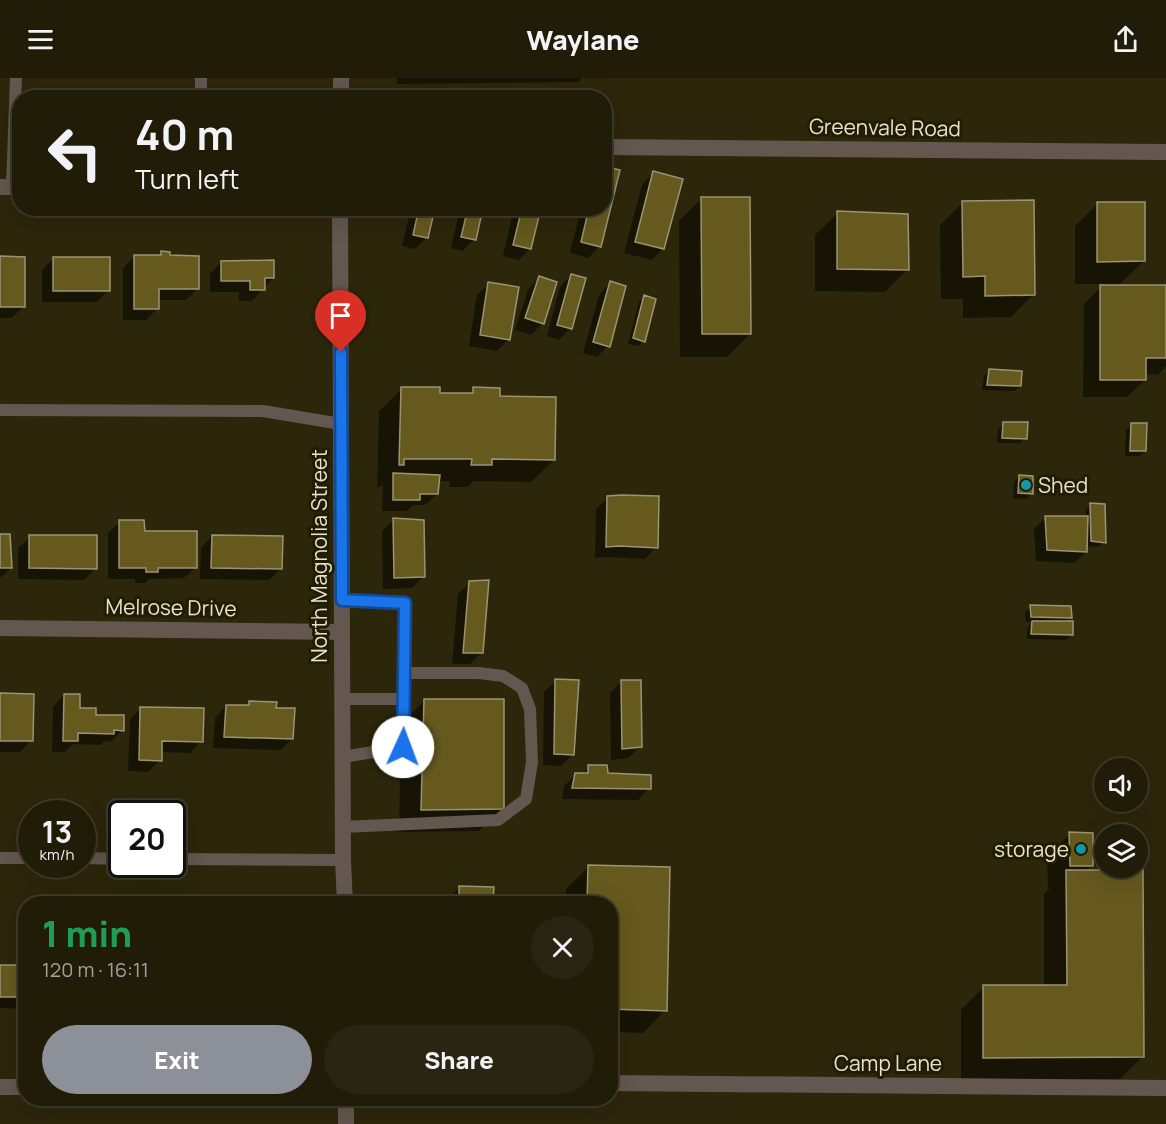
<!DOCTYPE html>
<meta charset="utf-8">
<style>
body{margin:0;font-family:Manrope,sans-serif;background:#292512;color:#f1f3f6;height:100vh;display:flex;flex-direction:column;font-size:22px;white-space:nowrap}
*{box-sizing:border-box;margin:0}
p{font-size:20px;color:#a2a19c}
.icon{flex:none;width:33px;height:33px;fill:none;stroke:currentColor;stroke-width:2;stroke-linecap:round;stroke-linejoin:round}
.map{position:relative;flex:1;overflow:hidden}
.details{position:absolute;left:18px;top:818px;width:600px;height:210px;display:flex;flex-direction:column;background:#211c08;border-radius:24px;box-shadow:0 6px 24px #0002,0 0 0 2px #3e3a29}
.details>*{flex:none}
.guide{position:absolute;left:12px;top:12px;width:600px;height:126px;border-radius:24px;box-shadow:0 6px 24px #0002,0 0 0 2px #3e3a29;background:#211c08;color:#f1f3f6;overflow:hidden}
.buttons{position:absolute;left:1094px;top:680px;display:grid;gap:12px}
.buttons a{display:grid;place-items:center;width:54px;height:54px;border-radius:50%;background:#211c08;box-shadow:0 6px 24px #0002,0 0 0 2px #3e3a29;font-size:30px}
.speed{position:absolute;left:18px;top:722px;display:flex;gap:12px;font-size:30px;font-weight:700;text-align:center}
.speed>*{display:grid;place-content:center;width:78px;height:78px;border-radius:50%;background:#211c08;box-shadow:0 6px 24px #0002,0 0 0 2px #3e3a29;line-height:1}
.speed small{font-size:15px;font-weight:400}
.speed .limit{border:3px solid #111;border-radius:9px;background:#fff;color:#111}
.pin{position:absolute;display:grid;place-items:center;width:51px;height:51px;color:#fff;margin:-62px -26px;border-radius:50% 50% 50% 0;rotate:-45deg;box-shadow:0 0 6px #0007}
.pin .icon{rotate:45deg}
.me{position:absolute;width:66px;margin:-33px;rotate:2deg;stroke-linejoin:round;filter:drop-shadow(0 0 4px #0008)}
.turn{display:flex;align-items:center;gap:21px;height:126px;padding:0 24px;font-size:27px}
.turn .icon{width:78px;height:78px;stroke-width:2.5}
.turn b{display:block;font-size:42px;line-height:51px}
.round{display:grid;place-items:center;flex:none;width:63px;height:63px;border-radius:32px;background:#292512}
.head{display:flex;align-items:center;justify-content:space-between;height:102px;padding:0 24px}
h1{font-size:36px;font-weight:800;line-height:45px;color:#1e9e55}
.action{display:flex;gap:12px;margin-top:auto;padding:12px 24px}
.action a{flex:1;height:69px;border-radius:36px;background:#8c9099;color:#fff;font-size:24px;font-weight:800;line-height:69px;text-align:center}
.action a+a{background:#292512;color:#f1f3f6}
header{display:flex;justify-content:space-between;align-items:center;height:78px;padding:0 24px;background:#211c08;font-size:27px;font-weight:800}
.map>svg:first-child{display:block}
.shadow{fill:#0007}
.building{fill:#65591e;stroke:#9a9475;stroke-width:1.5}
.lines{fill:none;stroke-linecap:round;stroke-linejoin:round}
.service{stroke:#635750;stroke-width:12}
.minor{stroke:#635750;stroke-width:16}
.tertiary{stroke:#635750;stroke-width:16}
.route-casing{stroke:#114b97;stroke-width:15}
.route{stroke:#1a73e8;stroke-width:10}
.culture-dot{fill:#0f9aa8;stroke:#221d02;stroke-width:2}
.labels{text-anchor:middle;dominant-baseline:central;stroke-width:6;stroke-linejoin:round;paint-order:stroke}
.street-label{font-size:21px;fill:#e5e2d2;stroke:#221d02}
.poi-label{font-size:21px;fill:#e5e2d2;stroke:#221d02;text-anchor:start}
</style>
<header><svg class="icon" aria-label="menu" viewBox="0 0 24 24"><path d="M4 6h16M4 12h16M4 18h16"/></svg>Waylane<svg class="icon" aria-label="share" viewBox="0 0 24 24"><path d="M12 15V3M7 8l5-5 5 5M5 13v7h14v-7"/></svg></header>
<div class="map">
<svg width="1166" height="1046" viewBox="0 0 1166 1046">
<rect width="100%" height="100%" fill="#2c260b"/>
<!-- shadow -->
<path class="shadow" d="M 397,0 L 582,0 L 578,4 L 397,6 Z
M 619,93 L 600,168 L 588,180 L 570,175 L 581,130 L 604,130 Z
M 653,95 L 663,170 L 652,182 L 624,175 L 642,107 Z
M 702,120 L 750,256 L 727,279 L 680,279 L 679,143 Z
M 963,124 L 1033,217 L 1011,239 L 963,240 L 963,221 L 941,221 L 940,147 Z
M 1097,126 L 1144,183 L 1118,208 L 1166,208 L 1166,288 L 1158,297 L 1145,296 L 1145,302 L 1127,319 L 1083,319 L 1084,226 L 1104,206 L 1075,206 L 1075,148 Z
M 411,130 L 433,130 L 427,159 L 415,171 L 402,168 Z
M 460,130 L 481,130 L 474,161 L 463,173 L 451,170 Z
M 514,130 L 539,130 L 530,171 L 519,182 L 503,178 Z
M 838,135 L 908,191 L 885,214 L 815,213 L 815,157 Z
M 162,175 L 197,211 L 186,222 L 158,222 L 158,230 L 146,242 L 123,242 L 123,190 L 135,178 L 158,179 Z
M 0,180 L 24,228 L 12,240 L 0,240 Z
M 54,180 L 108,212 L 97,224 L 42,224 L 42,192 Z
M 221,184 L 273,200 L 252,223 L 239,223 L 239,214 L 210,214 L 210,196 Z
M 571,197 L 571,250 L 559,262 L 547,258 L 560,209 Z
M 539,200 L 543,245 L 531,257 L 515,252 L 528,212 Z
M 610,205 L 608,268 L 597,279 L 583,275 L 599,217 Z
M 489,206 L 509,261 L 497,273 L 469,268 L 477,217 Z
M 644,219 L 644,263 L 638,268 L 628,266 L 639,224 Z
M 989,293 L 1020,308 L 1014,313 L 982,312 L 984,298 Z
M 402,311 L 438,317 L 467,317 L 474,311 L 498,320 L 554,382 L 531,404 L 473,403 L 468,409 L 449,409 L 450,403 L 438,403 L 437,416 L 425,427 L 413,427 L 407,433 L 382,433 L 383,406 L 380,409 L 377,409 L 379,333 Z
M 1004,346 L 1025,360 L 1020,365 L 997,365 L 998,351 Z
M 1132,347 L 1145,373 L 1139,378 L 1125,378 L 1126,352 Z
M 1020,398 L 1031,416 L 1026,421 L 1013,420 L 1014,404 Z
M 608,420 L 656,469 L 645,481 L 608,479 L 595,480 L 596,431 Z
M 1091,427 L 1104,464 L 1099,469 L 1086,468 L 1086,474 L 1074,485 L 1036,483 L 1034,451 L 1046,439 L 1086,440 L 1086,432 Z
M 394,442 L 424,498 L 412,510 L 383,511 L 382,453 Z
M 120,444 L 143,455 L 196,489 L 184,500 L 149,501 L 145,505 L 135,505 L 135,501 L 108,501 L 108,455 Z
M 0,457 L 11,490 L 0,500 Z
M 212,458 L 281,491 L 269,502 L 200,501 L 201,470 Z
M 30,459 L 96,490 L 84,502 L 18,501 L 18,470 Z
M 470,505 L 481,575 L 470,586 L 452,586 L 458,516 Z
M 1031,529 L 1070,539 L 1065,544 L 1071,557 L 1066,562 L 1027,561 L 1027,550 L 1033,544 L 1026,544 L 1025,534 Z
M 556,603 L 573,676 L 561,688 L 543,687 L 544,614 Z
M 622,603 L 640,669 L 628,680 L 611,682 L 610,615 Z
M 0,617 L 31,662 L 20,674 L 0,674 Z
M 64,617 L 79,632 L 122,652 L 111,664 L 104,663 L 101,667 L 73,666 L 65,674 L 52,674 L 53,629 Z
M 424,623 L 502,731 L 479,753 L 399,754 L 401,646 Z
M 250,624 L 275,631 L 292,661 L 280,672 L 213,670 L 215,640 L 226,628 L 245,629 Z
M 141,630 L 201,663 L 190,675 L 160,674 L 160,682 L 148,694 L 128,693 L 130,642 Z
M 589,689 L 649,710 L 638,722 L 562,721 L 564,708 L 575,697 L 581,697 Z
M 1070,756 L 1092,787 L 1085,793 L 1143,978 L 1120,1001 L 961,1002 L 961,932 L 984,909 L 1044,909 L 1044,816 L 1050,810 L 1048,810 L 1047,779 Z
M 588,789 L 669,790 L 665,932 L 643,955 L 610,954 L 610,825 L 565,825 L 566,811 Z
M 459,810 L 492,825 L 444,825 Z
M 0,888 L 26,889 L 26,931 L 0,930 Z"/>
<!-- building -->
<path class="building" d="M 604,88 L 620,92 L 601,169 L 581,164 L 589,130 L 604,130 Z
M 653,93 L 683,101 L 664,171 L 635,164 Z
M 701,119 L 750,119 L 751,256 L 702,256 Z
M 1034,122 L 1035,217 L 985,218 L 985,198 L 963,199 L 962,123 Z
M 1097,124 L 1145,124 L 1145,183 L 1097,184 Z
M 419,130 L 435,130 L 428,160 L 413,157 Z
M 468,130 L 483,130 L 476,162 L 461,159 Z
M 522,130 L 541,130 L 531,171 L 513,167 Z
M 837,133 L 908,136 L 909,192 L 837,191 Z
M 161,173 L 170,174 L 170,177 L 199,178 L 199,211 L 159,211 L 159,231 L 134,231 L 134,177 L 161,177 Z
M 0,178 L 25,179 L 25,229 L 0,229 Z
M 53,179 L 110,179 L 110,213 L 53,213 Z
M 274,182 L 274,200 L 265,200 L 265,212 L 250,212 L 250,203 L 221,203 L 221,183 Z
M 571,196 L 586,200 L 572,251 L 557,247 Z
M 539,198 L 557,204 L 544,246 L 525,240 Z
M 610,203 L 626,208 L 610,269 L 593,264 Z
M 488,204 L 519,209 L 510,262 L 480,257 Z
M 1100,207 L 1166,207 L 1166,280 L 1146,280 L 1146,302 L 1100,302 Z
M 644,217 L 656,221 L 645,264 L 633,260 Z
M 989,291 L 1022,293 L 1021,308 L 987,307 Z
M 401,309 L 440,309 L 440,315 L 473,315 L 473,309 L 500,310 L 500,318 L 556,319 L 555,382 L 492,381 L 492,387 L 471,387 L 472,381 L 404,381 L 404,387 L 399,387 Z
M 1003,344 L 1028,344 L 1027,361 L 1002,360 Z
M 1131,345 L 1147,345 L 1146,373 L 1130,373 Z
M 393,395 L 440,397 L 438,416 L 420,416 L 420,422 L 393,422 Z
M 1019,397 L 1033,398 L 1033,416 L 1018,415 Z
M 622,417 L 659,418 L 658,470 L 620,468 L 606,469 L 607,418 Z
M 1090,425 L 1105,426 L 1106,465 L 1091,463 Z
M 1045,438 L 1088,438 L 1087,474 L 1047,472 Z
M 393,440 L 424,442 L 425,499 L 394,500 Z
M 119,442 L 144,442 L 145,453 L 197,453 L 197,490 L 158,490 L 158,494 L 146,494 L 146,490 L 119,490 Z
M 0,456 L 10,456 L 12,490 L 0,490 Z
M 29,457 L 97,457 L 97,491 L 29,490 Z
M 212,457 L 283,458 L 282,491 L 211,490 Z
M 489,502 L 483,575 L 463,575 L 469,503 Z
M 1030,527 L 1071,528 L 1072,540 L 1031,539 Z
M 1032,543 L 1073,543 L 1073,557 L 1031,556 Z
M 555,601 L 579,602 L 574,677 L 554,676 Z
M 621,602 L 641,602 L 642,669 L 622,671 Z
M 0,615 L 34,616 L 33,663 L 0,663 Z
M 64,616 L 80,616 L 80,630 L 96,630 L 96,637 L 124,637 L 124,653 L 114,652 L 114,656 L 78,655 L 78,663 L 63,663 Z
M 424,621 L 504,621 L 504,731 L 421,732 Z
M 249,623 L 277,624 L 276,630 L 295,630 L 293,661 L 224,659 L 226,627 L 249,627 Z
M 140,629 L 204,630 L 203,664 L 162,663 L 162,683 L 139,682 Z
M 588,687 L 607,687 L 608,695 L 651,697 L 651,711 L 572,710 L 575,695 L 588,695 Z
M 1069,754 L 1093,755 L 1093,788 L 1070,788 Z
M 588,787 L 670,789 L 667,933 L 610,931 L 610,825 L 587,825 Z
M 1066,792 L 1143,792 L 1144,979 L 983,980 L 983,907 L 1067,907 Z
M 459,808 L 494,809 L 493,825 L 459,825 Z
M 0,887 L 26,887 L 26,919 L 0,919 Z"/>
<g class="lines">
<!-- service -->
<path class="service" d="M 201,20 L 201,0
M 12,109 L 16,0
M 0,332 L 263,333 L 341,346
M 342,522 L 405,525 L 404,621 L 343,621
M 343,679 L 403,669 L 404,621
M 343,749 L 498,742 L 526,721 L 532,684 L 530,631 L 522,610 L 503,598 L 479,595 L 405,595
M 0,780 L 32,780
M 82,780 L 122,781
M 172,781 L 343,782"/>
<!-- minor -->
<path class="minor" d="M 604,69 L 1166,74
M 0,109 L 20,109
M 0,550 L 342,554"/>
<!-- tertiary -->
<path class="tertiary" d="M 341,0 L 341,20
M 340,130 L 343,782 L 345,825
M 610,1005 L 1166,1010
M 0,1009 L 26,1009
M 346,1020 L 346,1046"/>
</g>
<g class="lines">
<!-- route casing -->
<g class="route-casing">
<path id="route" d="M 341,274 L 342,522 L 405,525 L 403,669"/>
</g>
<!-- route -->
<use href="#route" class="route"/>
</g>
<!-- markers -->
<g class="culture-dot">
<circle cx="1026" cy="407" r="6"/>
<circle cx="1081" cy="771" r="6"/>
</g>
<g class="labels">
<!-- street labels -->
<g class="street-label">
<text transform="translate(885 49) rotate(1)">Greenvale Road</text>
<text transform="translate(319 478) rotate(-90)">North Magnolia Street</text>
<text transform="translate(171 529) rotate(1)">Melrose Drive</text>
<text x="888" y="985">Camp Lane</text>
</g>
<!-- poi labels -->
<g class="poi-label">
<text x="1038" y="407">Shed</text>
<text x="1069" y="771" text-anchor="end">storage</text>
</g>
</g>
</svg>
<div class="buttons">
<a><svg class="icon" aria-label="sound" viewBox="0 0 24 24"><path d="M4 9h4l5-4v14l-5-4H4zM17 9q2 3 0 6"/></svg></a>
<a><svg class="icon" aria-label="layers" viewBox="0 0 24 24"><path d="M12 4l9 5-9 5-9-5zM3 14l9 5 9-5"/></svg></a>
</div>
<div class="speed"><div>13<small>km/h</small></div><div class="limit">20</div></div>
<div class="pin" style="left:341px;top:274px;background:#d93025"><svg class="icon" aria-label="arrive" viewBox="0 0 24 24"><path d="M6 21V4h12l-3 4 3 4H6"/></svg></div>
<svg class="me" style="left:403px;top:669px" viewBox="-20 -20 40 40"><circle r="19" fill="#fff"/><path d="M0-13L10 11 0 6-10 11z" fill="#1a73e8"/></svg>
<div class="guide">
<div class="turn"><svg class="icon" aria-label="left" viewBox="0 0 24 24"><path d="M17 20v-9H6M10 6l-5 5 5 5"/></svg><div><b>40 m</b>Turn left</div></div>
</div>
<section class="details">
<div class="head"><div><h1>1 min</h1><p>120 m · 16:11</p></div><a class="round"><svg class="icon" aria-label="close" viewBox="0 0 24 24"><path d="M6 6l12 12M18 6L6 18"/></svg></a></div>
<div class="action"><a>Exit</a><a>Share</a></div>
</section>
</div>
